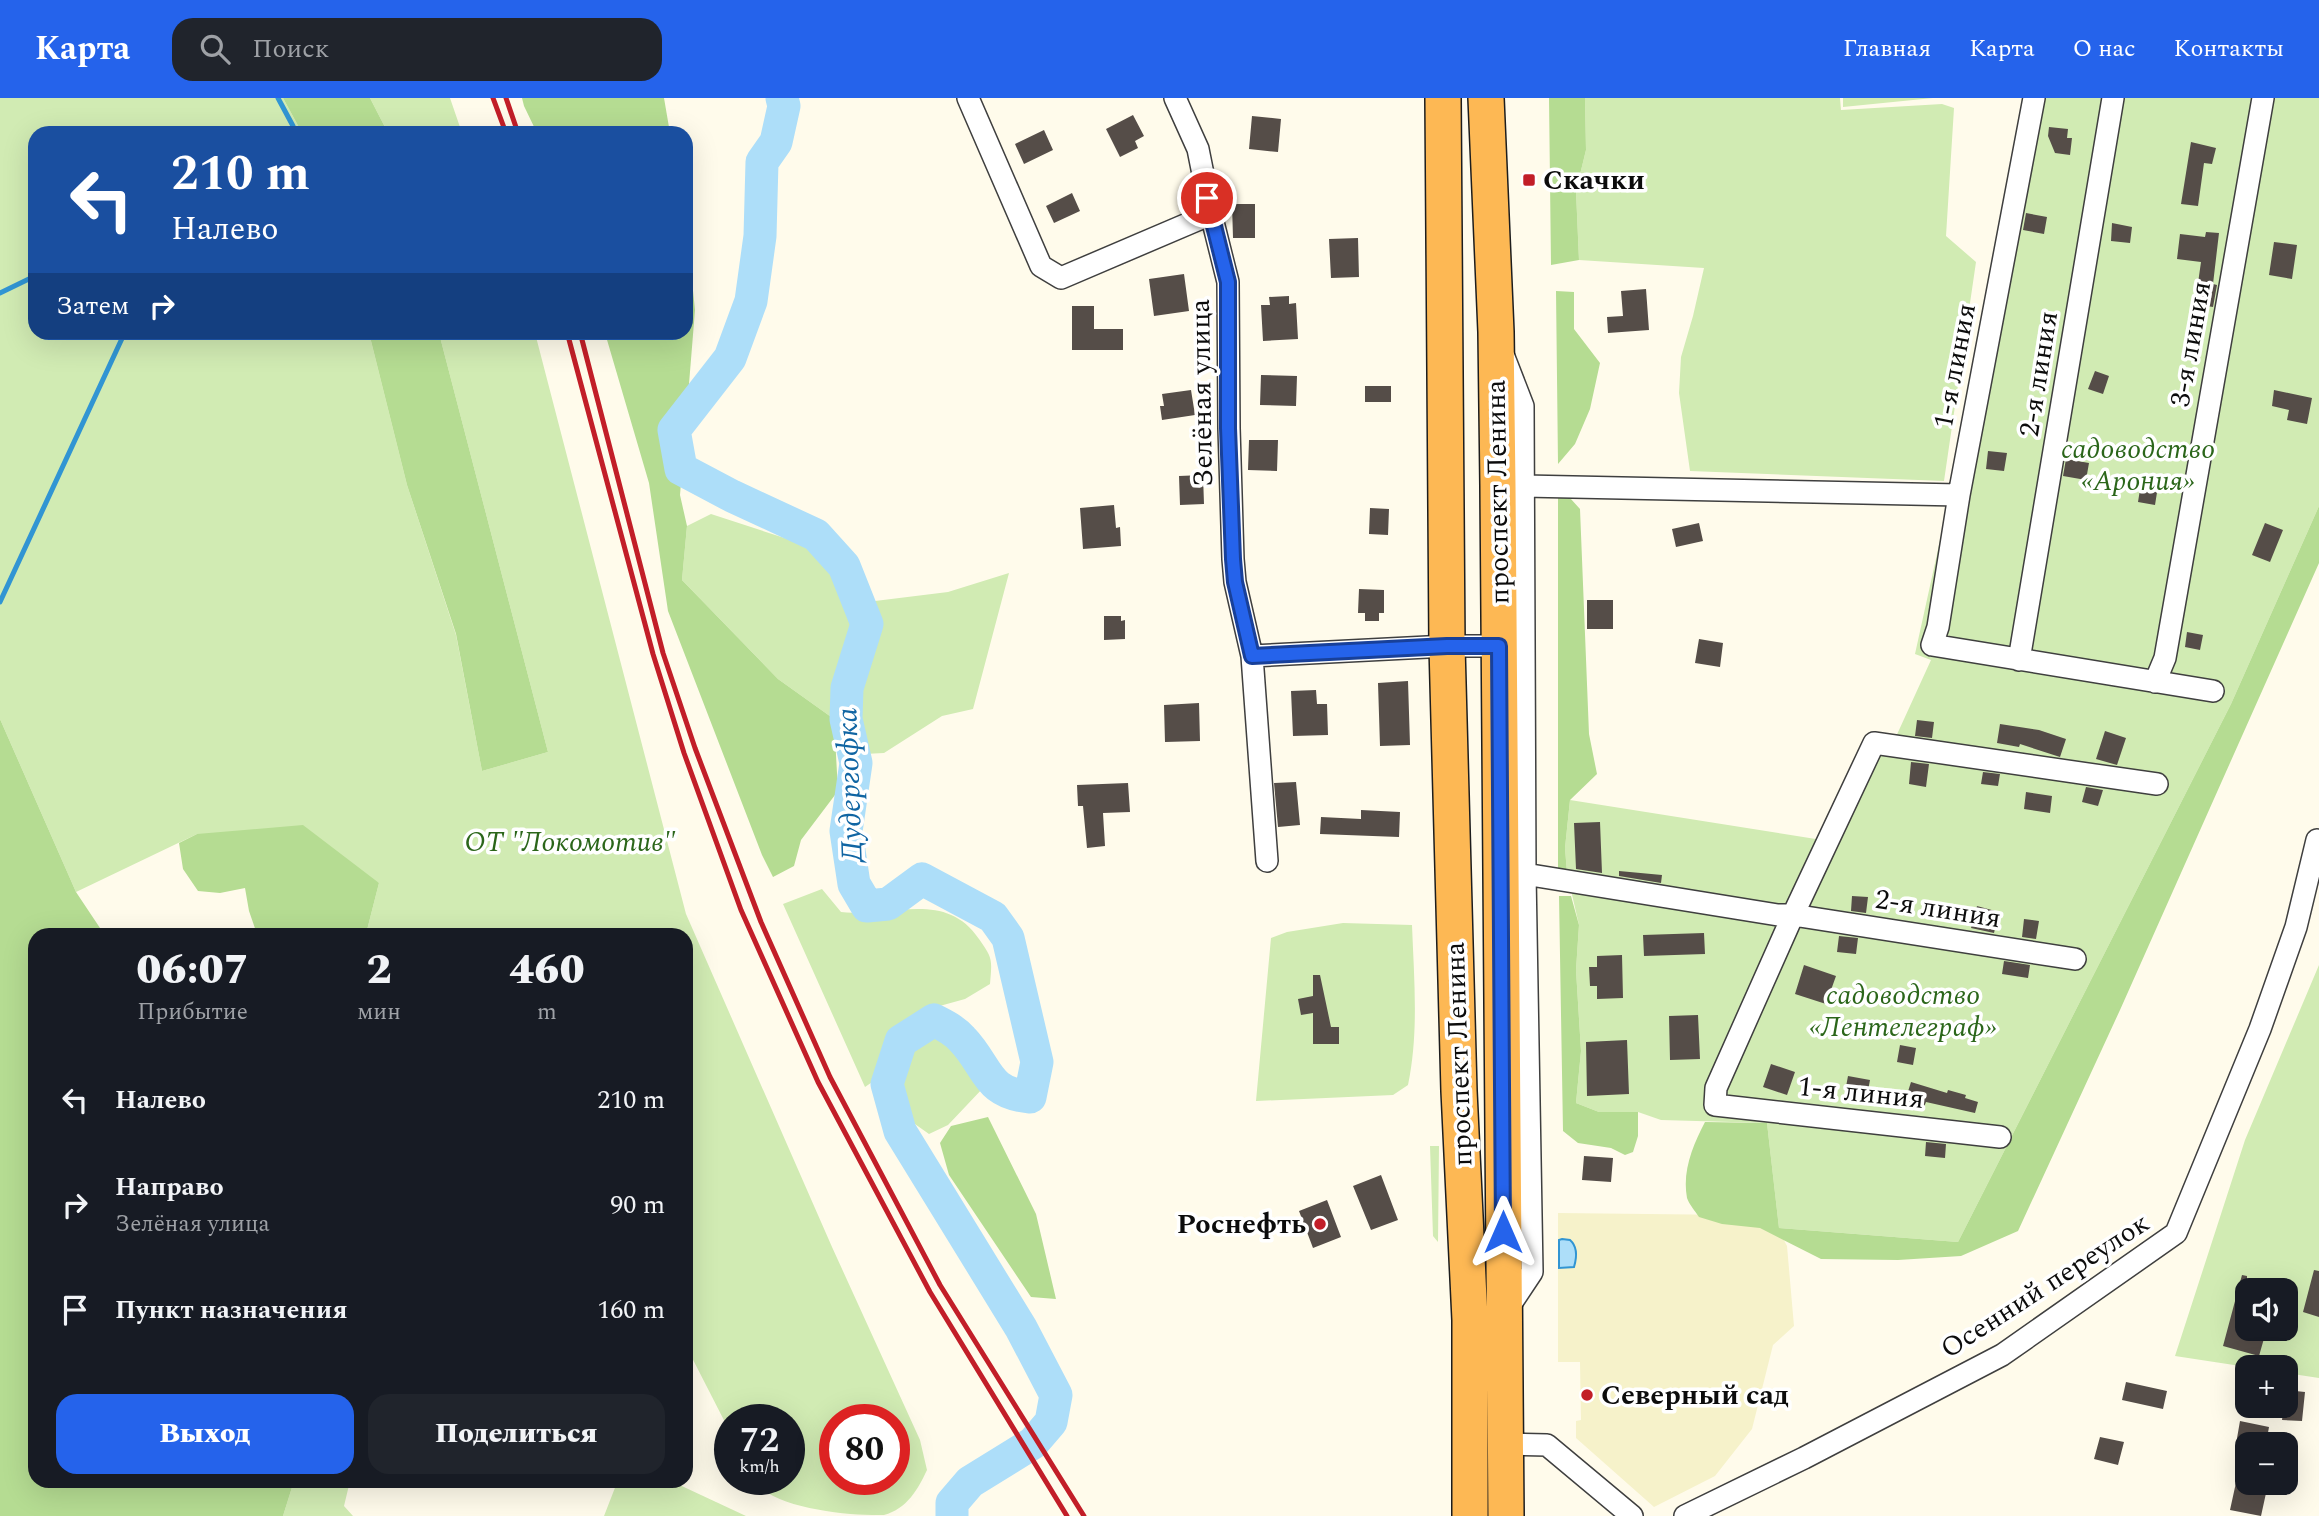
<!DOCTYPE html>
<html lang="ru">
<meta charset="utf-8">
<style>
body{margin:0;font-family:Spectral,serif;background:#20242c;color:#f1f3f6;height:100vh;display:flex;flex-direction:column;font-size:26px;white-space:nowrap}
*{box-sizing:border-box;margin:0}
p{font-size:23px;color:#9ea1a6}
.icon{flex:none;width:38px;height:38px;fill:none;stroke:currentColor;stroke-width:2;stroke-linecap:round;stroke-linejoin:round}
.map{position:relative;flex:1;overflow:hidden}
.side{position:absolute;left:28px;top:830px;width:665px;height:560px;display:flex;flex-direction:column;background:#171b24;border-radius:21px;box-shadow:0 7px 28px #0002}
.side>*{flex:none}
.guide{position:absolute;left:28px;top:28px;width:665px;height:214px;border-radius:21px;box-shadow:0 7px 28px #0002;background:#1a4fa0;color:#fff;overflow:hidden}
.tools{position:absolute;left:2235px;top:1180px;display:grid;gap:14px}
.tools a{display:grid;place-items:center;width:63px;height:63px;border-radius:14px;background:#171b24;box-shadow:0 7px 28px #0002;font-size:35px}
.speed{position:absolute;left:714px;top:1306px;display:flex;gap:14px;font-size:35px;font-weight:700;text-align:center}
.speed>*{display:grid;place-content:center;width:91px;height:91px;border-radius:50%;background:#171b24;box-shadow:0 7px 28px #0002;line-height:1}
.speed small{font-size:18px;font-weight:400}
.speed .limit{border:10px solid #d22;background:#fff;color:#111}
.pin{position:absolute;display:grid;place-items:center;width:60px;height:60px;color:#fff;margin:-30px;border:4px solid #fff;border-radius:50%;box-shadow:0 2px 7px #0007}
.me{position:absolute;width:77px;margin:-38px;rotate:0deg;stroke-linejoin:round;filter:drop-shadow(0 0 5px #0008)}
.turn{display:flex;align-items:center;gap:24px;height:147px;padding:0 28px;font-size:32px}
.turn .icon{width:91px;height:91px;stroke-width:2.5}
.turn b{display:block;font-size:49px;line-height:60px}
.then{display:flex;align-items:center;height:66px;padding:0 28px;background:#0003;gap:14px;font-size:26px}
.eta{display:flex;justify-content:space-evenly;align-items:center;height:119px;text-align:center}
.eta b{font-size:42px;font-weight:800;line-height:49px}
.action{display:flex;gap:14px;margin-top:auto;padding:14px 28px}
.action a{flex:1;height:80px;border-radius:21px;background:#2563eb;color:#fff;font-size:28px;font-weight:800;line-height:80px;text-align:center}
.action a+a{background:#20242c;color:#f1f3f6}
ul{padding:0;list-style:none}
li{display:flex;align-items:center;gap:21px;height:105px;padding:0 28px}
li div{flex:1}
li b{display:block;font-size:26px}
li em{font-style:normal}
header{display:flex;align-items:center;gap:42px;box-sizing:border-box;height:98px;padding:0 35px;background:#2563eb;color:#fff}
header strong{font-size:33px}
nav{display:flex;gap:38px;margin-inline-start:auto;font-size:24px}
.search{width:490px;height:63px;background:#20242c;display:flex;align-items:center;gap:18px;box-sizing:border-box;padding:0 24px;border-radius:21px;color:#9ea1a6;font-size:26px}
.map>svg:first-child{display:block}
.farmland{fill:#f6f2ca}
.green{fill:#d1ebb3;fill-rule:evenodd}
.forest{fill:#b5dc92}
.water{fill:#addef9;stroke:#3195d3;stroke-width:2}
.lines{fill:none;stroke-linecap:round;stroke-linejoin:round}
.stream{stroke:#3195d3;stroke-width:5}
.river{stroke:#addef9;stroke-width:33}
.building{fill:#554d48}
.minor-casing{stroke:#3f3f3f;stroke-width:24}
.trunk-casing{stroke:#1d1d1d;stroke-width:38}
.minor{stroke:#fff;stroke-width:21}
.trunk{stroke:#fdb854;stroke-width:35}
.rail{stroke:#c21e28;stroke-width:5}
.route-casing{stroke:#184099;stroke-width:18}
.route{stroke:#2563eb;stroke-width:12}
.poi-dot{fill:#c21e28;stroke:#fff;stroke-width:2.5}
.labels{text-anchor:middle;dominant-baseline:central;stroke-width:7;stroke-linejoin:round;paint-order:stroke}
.poi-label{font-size:28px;font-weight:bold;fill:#0c0c0c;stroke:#fff;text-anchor:start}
.street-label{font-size:28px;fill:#0c0c0c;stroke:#fff}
.park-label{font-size:28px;font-style:italic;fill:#2b661a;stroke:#fff}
.water-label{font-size:30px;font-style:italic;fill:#1065a3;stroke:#fff}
</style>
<header>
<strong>Карта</strong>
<div class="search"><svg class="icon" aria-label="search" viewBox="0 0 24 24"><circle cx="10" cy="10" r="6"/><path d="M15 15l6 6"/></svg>Поиск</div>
<nav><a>Главная</a><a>Карта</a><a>О нас</a><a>Контакты</a></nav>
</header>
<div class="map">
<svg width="2319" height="1418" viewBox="0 0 2319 1418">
<rect width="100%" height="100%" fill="#fffbeb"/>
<!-- farmland -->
<path class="farmland" d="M 1558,1115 L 1737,1117 L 1774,1123 L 1787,1148 L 1794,1228 L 1773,1247 L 1752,1331 L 1715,1378 L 1654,1409 L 1576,1340 L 1576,1323 L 1581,1322 L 1580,1264 L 1558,1264 Z"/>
<!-- green -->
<path class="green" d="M 0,0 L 283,0 L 302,35 L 35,35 L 35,234 L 369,235 L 407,387 L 456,537 L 482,673 L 548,654 L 439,235 L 535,235 L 686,816 L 832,1149 L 920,1342 L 927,1372 C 918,1391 907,1411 884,1417 C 853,1418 769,1411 754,1381 L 789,1381 L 789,1321 L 730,1321 L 730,1334 L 686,1248 L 686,836 L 366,836 L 379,785 L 197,736 L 76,794 L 0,621 ZM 835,1321 L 894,1321 L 894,1381 L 835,1381 Z
M 370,0 L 450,0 L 462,35 L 388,35 Z
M 1585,0 L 1840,0 L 1841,12 L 1942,6 L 1954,10 L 1946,138 L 1976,164 L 1944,383 L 1690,373 L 1679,295 L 1681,259 L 1693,218 L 1704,170 L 1579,162 L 1576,93 L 1586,52 Z
M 1843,0 L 1933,0 L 1843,9 Z
M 2024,0 L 2319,0 L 2319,408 L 2231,606 L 1958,1144 L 1779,1130 L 1767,1025 L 1661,1022 L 1638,1014 L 1599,1014 L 1576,1005 L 1581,953 L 1576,872 L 1579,827 L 1567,775 L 1565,750 L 1570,702 L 1822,742 L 1868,642 L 1894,643 L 1931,562 L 1915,556 L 1950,397 Z
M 711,416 L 803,446 L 827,464 L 852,530 L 840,564 L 835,593 L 834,621 L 778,581 L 682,482 L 687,428 Z
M 1009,475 L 973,611 L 942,618 L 884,655 L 864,656 L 852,616 L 856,586 L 874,528 L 875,503 L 948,494 Z
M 822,791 L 841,814 C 854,815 867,816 879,814 C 918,810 954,804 979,841 C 993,861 992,861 990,886 L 965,901 L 936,909 L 904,925 L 891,943 L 878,980 L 865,989 L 783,806 Z
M 1343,825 L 1412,827 C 1414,881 1419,934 1408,987 L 1393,997 L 1256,1003 L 1271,840 L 1287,834 Z
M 2319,867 L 2319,1280 L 2286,1275 L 2286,1269 L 2247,1269 L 2175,1258 L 2245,1042 ZM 2247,1192 L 2286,1192 L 2286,1230 L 2247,1230 Z
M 930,936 L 952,945 L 984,989 L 948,1027 L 929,1036 L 905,1019 L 898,999 L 901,969 L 914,944 Z
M 1430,1048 L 1439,1048 L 1438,1144 L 1433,1138 Z
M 618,1382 L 671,1383 L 746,1418 L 604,1418 Z
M 294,1383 L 350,1383 L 344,1408 L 353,1418 L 283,1418 Z"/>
<!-- forest -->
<path class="forest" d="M 283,0 L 370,0 L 388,35 L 302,35 Z
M 522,0 L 664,0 L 670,35 L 537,35 L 524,8 Z
M 1549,0 L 1585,0 L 1586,52 L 1576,93 L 1579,162 L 1551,167 Z
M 686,125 L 695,212 L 680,397 L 687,428 L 682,482 L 778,581 L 834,621 L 838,693 L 801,742 L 794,768 L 773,779 L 762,757 L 668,513 L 649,385 L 605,235 L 686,234 Z
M 1556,193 L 1574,194 L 1574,231 L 1600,265 L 1590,311 L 1575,346 L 1558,366 Z
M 369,235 L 439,235 L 548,654 L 482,673 L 456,536 L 407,387 Z
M 1558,400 L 1570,400 L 1580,411 L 1589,636 L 1597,676 L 1570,702 L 1565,750 L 1567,775 L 1558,772 Z
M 2319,408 L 2319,465 L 2120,912 L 2018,1133 L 1961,1158 L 1898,1162 L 1821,1161 L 1760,1130 L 1722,1126 L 1699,1119 C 1695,1113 1689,1106 1687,1100 C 1682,1073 1693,1047 1705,1024 L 1767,1025 L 1779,1130 L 1958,1144 L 2231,606 Z
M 0,621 L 76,794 L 104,836 L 35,836 L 35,1382 L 294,1383 L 283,1418 L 0,1418 Z
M 303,727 L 379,785 L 366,836 L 257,836 L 249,813 L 245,790 L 220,795 L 198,793 L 183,771 L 179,745 L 197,736 Z
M 1559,798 L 1571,798 L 1579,827 L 1576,872 L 1581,953 L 1576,1005 L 1599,1014 L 1638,1014 L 1638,1038 L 1633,1054 L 1625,1057 L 1611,1050 L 1578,1045 L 1563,1033 Z
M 988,1019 L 1036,1116 L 1056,1201 L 1031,1199 L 949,1077 L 940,1045 L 951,1028 Z"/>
<!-- water -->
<path class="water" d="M 1562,1141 L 1570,1142 C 1578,1149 1577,1159 1574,1169 L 1559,1170 L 1559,1142 Z"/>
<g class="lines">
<!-- stream -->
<path class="stream" d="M 278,0 L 293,28
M 0,195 L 35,178
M 0,504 L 125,234"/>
<!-- river -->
<path class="river" d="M 782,0 L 784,8 L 776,44 L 762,64 L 760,138 L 751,203 L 730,260 L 674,332 L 681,371 L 732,398 L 816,437 L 844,468 L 867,526 L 847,590 L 846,621 L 856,665 L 846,733 L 854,786 L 867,808 L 888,806 L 922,781 L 993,819 L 1008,840 L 1037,964 L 1030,999 C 985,995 989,969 962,941 C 954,932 944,927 934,922 L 901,943 L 887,986 L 900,1033 L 1021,1230 L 1056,1297 L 1051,1324 L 1033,1345 L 970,1384 L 952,1405 L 952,1418"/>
</g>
<!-- building -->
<path class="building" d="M 1133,17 L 1144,38 L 1135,43 L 1138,50 L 1120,59 L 1106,31 Z
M 1252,18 L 1281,21 L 1278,54 L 1249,51 Z
M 2049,29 L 2068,31 L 2067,40 L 2072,40 L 2070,57 L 2055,55 L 2048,38 Z
M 1044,32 L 1053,52 L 1024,66 L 1015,46 Z
M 2191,44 L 2216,50 L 2212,66 L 2204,65 L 2198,108 L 2181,106 Z
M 1072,95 L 1080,113 L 1054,125 L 1046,108 Z
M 1232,106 L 1255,106 L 1255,140 L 1233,140 Z
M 2026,115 L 2047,119 L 2044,136 L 2023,132 Z
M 2112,125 L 2132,129 L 2130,145 L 2111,143 Z
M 2206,134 L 2219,135 L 2213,186 L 2217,187 L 2213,209 L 2195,206 L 2201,164 L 2177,161 L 2180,136 L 2205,139 Z
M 1358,140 L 1359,179 L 1331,180 L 1329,141 Z
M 2274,144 L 2297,147 L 2292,181 L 2269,177 Z
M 1184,176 L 1189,213 L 1154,218 L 1149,181 Z
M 1646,191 L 1649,232 L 1608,235 L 1607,219 L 1623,218 L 1621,193 Z
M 1289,198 L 1289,206 L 1296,205 L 1298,241 L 1263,243 L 1261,207 L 1270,207 L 1269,199 Z
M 1072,208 L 1094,208 L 1094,231 L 1123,231 L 1123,252 L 1072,252 Z
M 2095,273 L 2109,278 L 2103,296 L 2088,291 Z
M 1261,277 L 1297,278 L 1296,308 L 1260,307 Z
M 1365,288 L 1391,288 L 1391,304 L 1365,304 Z
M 1191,292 L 1195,317 L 1162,322 L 1160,308 L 1164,308 L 1162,296 Z
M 2274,292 L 2312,300 L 2307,326 L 2287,322 L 2289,312 L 2272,308 Z
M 1249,342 L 1278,342 L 1277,373 L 1248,372 Z
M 1988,353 L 2007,355 L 2004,373 L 1986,371 Z
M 2066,361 L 2089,365 L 2086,382 L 2063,378 Z
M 1203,377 L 1204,406 L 1180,407 L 1179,378 Z
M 2142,379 L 2159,382 L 2155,407 L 2138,404 Z
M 1114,407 L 1116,430 L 1120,429 L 1121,448 L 1083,451 L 1080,410 Z
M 1370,410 L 1389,411 L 1388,437 L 1369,436 Z
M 1699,425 L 1703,443 L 1676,449 L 1672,431 Z
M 2265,425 L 2283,432 L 2270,464 L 2252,457 Z
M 1359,491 L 1384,492 L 1384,515 L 1379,515 L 1379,523 L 1365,523 L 1365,515 L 1358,515 Z
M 1587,502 L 1613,502 L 1613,531 L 1587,531 Z
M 1104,518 L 1121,518 L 1121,523 L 1125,522 L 1125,541 L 1104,542 Z
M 2187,534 L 2203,537 L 2200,552 L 2185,549 Z
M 1699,541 L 1723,545 L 1720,569 L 1695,565 Z
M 1408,583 L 1410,647 L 1380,648 L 1378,585 Z
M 1316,592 L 1317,606 L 1327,606 L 1328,637 L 1293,638 L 1291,593 Z
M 1199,605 L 1200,643 L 1165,644 L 1164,607 Z
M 1917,622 L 1934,624 L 1932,640 L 1915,638 Z
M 2000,626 L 2039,632 L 2066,641 L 2060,659 L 2020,646 L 2019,649 L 1997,645 Z
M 2105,633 L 2126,640 L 2117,667 L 2096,661 Z
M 1911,664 L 1929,666 L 1926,689 L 1909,686 Z
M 1983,674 L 2000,676 L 1998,688 L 1981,686 Z
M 1296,684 L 1300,727 L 1278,729 L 1274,685 Z
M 1128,685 L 1130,714 L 1103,715 L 1105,748 L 1087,750 L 1083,708 L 1078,708 L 1077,687 Z
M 2086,689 L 2103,692 L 2098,708 L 2082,704 Z
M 2026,694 L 2052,698 L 2050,715 L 2024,711 Z
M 1361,712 L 1400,714 L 1399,739 L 1320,736 L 1321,719 L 1361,721 Z
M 1600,724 L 1602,775 L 1576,771 L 1574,725 Z
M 1619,773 L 1662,777 L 1661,785 L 1619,778 Z
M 1852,798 L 1868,799 L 1866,815 L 1851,813 Z
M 1977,808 L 1999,814 L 1994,835 L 1971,830 Z
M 2024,821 L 2039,823 L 2036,841 L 2022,839 Z
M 1704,835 L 1705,856 L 1644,858 L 1643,837 Z
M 1839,838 L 1858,840 L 1856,856 L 1837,854 Z
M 1622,857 L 1623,900 L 1597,901 L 1597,888 L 1590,888 L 1589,869 L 1597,869 L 1597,858 Z
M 2004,863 L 2030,867 L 2028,880 L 2002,876 Z
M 1804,867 L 1836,878 L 1826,906 L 1795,896 Z
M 1313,877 L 1320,877 L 1331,929 L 1339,929 L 1339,946 L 1313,946 L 1313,915 L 1301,917 L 1298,901 L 1313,898 Z
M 1698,917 L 1700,961 L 1670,962 L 1669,918 Z
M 1627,942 L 1629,996 L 1587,998 L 1586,944 Z
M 1900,947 L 1916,950 L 1913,967 L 1897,964 Z
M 1771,966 L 1795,974 L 1787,997 L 1763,989 Z
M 1848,978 L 1870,982 L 1867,998 L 1845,994 Z
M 1911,984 L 1947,995 L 1948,992 L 1966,997 L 1965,1000 L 1978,1004 L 1975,1015 L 1926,1004 L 1924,1009 L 1905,1003 Z
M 1926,1044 L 1946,1046 L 1945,1060 L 1925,1058 Z
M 1584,1058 L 1613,1060 L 1611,1084 L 1582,1082 Z
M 1381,1077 L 1398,1122 L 1371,1132 L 1353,1088 Z
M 1327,1102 L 1341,1139 L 1313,1150 L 1299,1113 Z
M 2314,1172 L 2319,1173 L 2319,1219 L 2303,1214 Z
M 2242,1177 L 2247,1178 L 2247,1230 L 2267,1230 L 2259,1258 L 2223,1248 Z
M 2126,1284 L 2167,1293 L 2163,1311 L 2122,1302 Z
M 2286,1292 L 2305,1294 L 2302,1323 L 2282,1322 Z
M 2240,1323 L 2269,1329 L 2266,1346 L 2236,1346 Z
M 2100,1339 L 2124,1344 L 2118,1367 L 2094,1361 Z
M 2237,1380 L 2247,1382 L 2247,1384 L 2268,1386 L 2261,1418 L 2230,1412 Z"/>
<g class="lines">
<!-- minor casing -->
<g class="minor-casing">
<path id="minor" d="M 968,0 L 1041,168 L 1061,180 L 1211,116
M 1175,0 L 1198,51 L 1211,116 L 1228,184 L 1229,330 L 1233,461 L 1235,484 L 1252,558 L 1267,763
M 2034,0 L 1959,397 L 1938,529 L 1932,547 L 2213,593
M 1504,259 L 1523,308 L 1525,776 L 1532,1174 L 1506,1213
M 1524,388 L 1959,397
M 1252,558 L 1447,548 L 1499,548
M 2019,562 L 2113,0
M 2155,584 L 2165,560 L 2263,0
M 1525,776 L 1778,817 L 1793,817 L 2075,861
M 2000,1039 L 1715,1007 L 1716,990 L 1793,817 L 1874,645 L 2157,686
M 1504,1346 L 1547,1347 L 1632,1418
M 1685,1418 L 1804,1360 L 2002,1257 L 2176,1135 L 2260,931 L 2296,829 L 2317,742"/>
</g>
<!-- trunk casing -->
<g class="trunk-casing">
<path id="trunk" d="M 1443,0 L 1447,548 L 1459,993 L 1470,1222 L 1470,1418
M 1486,0 L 1496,234 L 1498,388 L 1506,1418"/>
</g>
<!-- minor -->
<use href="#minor" class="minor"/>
<!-- trunk -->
<use href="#trunk" class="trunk"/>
<!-- rail -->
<path class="rail" d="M 493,0 L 506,35
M 506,0 L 518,35
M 567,234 L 653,556 L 684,655 L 741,812 L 818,984 L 930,1194 L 1067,1418
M 580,234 L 663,555 L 695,650 L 761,824 L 830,979 L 940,1187 L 1084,1418"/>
</g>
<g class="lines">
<!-- route casing -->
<g class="route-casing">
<path id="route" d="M 1207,100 L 1228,184 L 1228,330 L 1233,461 L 1235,484 L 1252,558 L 1447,548 L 1499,548 L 1503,1134"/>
</g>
<!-- route -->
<use href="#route" class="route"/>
</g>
<!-- markers -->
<g class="poi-dot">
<rect x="1522" y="75" width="14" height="14" rx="3.5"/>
<circle cx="1320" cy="1126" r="7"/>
<circle cx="1587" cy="1297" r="7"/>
</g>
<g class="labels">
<!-- poi labels -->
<g class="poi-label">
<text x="1543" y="82">Скачки</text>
<text x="1306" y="1126" text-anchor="end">Роснефть</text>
<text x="1601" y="1297">Северный сад</text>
</g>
<!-- street labels -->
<g class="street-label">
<text transform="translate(2191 246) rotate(-80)">3-я линия</text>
<text transform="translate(1955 268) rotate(-79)">1-я линия</text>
<text transform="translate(2039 276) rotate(-81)">2-я линия</text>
<text transform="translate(1202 295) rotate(-91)">Зелёная улица</text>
<text transform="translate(1498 394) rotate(-91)">проспект Ленина</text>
<text transform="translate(1938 811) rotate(9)">2-я линия</text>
<text transform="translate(1459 956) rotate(-92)">проспект Ленина</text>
<text transform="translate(1861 995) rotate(6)">1-я линия</text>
<text transform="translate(2045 1188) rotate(-33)">Осенний переулок</text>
</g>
<!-- park labels -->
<g class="park-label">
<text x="2138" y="351">садоводство<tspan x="2138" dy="32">«Арония»</tspan></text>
<text x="570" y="744">ОТ "Локомотив"</text>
<text x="1903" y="897">садоводство<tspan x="1903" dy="32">«Лентелеграф»</tspan></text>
</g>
<!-- water labels -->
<g class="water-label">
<text transform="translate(850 687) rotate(-92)">Дудергофка</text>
</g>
</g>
</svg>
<div class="tools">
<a><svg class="icon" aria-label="sound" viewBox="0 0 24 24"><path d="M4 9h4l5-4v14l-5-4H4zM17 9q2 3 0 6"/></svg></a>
<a>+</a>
<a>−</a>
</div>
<div class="speed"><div>72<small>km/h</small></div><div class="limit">80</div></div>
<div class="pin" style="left:1207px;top:100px;background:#d93025"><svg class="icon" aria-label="arrive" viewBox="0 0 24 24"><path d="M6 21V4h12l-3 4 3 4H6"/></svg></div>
<svg class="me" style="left:1503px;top:1134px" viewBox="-20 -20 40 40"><path d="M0-17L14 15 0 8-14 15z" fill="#2563eb" stroke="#fff" stroke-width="4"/></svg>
<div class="guide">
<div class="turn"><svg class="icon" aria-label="left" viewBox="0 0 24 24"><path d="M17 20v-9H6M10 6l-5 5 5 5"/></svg><div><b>210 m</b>Налево</div></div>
<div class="then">Затем<svg class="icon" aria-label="right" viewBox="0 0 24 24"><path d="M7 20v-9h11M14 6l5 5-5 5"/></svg></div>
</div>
<section class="side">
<div class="eta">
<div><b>06:07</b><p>Прибытие</p></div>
<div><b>2</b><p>мин</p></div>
<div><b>460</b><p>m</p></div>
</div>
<ul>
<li><svg class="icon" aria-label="left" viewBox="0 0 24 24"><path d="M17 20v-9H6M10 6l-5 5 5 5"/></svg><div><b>Налево</b></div><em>210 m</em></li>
<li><svg class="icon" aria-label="right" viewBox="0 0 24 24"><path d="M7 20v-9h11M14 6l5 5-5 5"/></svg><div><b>Направо</b><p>Зелёная улица</p></div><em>90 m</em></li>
<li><svg class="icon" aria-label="arrive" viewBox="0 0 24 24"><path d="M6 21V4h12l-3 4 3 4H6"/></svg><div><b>Пункт назначения</b></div><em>160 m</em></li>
</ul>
<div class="action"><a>Выход</a><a>Поделиться</a></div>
</section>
</div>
